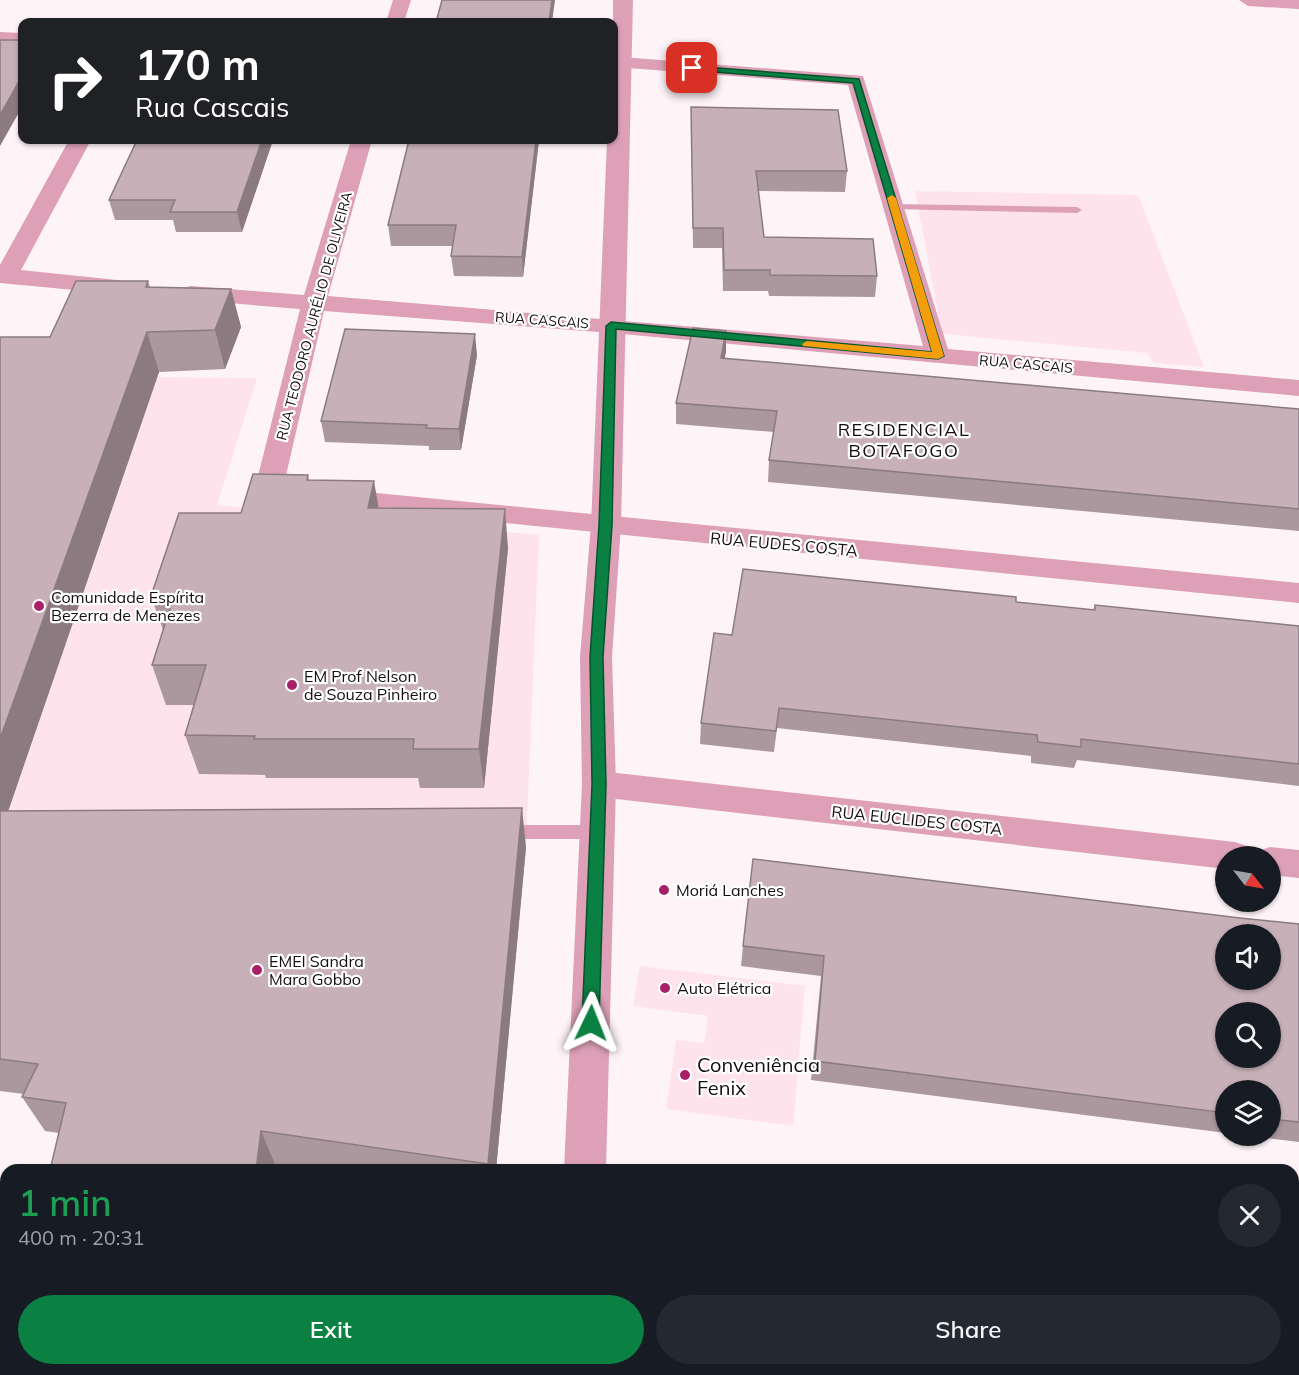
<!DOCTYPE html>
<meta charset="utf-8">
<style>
body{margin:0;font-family:Mulish,sans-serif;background:#242831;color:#f1f3f6;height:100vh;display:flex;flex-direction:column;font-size:22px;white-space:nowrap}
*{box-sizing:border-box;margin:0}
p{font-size:20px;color:#9ea1a6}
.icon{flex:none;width:33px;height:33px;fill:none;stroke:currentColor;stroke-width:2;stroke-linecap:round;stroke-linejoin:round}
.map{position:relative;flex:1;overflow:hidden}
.sheet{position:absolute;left:0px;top:1164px;width:1299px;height:212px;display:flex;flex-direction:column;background:#171b24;border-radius:18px 18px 0 0;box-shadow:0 2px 4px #0004}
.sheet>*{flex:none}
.top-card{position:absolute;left:18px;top:18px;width:600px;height:126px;border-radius:12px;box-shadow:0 2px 4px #0004;background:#202124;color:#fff;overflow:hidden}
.needle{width:39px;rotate:121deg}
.buttons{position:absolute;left:1215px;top:846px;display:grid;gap:12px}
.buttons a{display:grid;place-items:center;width:66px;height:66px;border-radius:50%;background:#171b24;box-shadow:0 2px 4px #0004;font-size:30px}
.pin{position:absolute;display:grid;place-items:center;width:51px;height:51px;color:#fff;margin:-26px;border-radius:12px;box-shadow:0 3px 9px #0006}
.me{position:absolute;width:66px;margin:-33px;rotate:2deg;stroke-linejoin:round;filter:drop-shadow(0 0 4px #0008)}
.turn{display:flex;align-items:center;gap:21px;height:126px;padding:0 18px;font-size:27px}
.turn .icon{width:78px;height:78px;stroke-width:2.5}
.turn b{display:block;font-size:42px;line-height:51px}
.round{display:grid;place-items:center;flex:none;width:63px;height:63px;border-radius:32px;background:#242831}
.overview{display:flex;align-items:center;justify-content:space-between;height:102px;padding:0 18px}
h1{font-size:36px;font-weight:600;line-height:45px;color:#1e9e55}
.cta{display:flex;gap:12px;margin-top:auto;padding:12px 18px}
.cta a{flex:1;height:69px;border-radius:36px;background:#0b8043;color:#fff;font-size:24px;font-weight:600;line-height:69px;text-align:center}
.cta a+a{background:#242831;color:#f1f3f6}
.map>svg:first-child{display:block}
.built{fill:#fee3ed}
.green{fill:#fbd0e0}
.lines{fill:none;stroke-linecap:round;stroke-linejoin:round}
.service{fill:#dda0b7;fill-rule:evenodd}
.minor{fill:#dda0b7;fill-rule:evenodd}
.tertiary{fill:#dda0b7;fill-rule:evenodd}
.wall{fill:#ab979e}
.shaded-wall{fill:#8b7b81}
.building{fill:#c7b0b8;stroke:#8b7b81;stroke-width:1.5;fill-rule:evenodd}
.route{fill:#0b8043;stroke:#07532c;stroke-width:1.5}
.slow{fill:#f59e0b}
.poi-dot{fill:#a82067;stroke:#fff;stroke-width:2}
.labels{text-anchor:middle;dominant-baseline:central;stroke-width:4.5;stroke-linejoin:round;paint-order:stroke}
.far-street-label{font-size:14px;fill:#150d10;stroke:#fff}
.street-label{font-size:16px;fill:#150d10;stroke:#fff}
.poi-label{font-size:16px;fill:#150d10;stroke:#fff;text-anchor:start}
.neighbourhood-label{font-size:18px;letter-spacing:1.5px;fill:#150d10;stroke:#fff}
.near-poi-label{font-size:20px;fill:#150d10;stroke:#fff;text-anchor:start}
</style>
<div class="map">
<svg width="1299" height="1375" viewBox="0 0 1299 1375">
<rect width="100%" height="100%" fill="#fef4f7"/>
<!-- built -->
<path class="built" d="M 915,191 L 1138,195 L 1204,367 L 1154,363 L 1147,353 L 942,334 Z
M 157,377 L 257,378 L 217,505 L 539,535 L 526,847 L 0,835 Z
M 640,966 L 805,986 L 793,1126 L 666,1109 L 676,1040 L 704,1043 L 708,1016 L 633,1006 Z
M 1293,1310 L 1299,1311 L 1299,1375 L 638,1375 L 638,1370 L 1293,1370 Z"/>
<!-- green -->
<path class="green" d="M 303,1370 L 450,1370 L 450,1375 L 303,1375 Z"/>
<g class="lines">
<!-- service -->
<path class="service" d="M 894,204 L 1077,207 L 1082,210 L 1077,213 L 890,209 L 889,207 Z
M 505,825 L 598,825 L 604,827 L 606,832 L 604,837 L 598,839 L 505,839 L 499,837 L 497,832 L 499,827 Z"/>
<!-- minor -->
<path class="minor" d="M 393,0 L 411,0 L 404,22 L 386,22 Z
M 1239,0 L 1299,0 L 1299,9 L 1248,6 Z
M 0,32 L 22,33 L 22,45 L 0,44 Z
M 622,57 L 863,76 L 948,349 L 1299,380 L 1299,396 L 611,333 L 324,311 L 284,484 L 1299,583 L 1299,603 L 258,498 L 254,492 L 300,309 L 191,300 L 183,298 L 179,293 L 183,288 L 191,286 L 304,295 L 351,140 L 372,140 L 328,296 L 923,346 L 848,85 L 615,67 L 614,61 Z
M 69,140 L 91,140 L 21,270 L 117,280 L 125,282 L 129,287 L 125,292 L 117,294 L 0,283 L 0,265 Z
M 599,771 L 1235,842 L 1247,846 L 1252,856 L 1226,856 L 1226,869 L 599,797 L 587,793 L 582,784 L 587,775 Z
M 1270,847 L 1299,850 L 1299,878 L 1270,875 L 1270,856 L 1255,856 L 1258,851 Z
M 1293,1249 L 1299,1250 L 1299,1292 L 1293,1291 Z"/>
<!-- tertiary -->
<path class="tertiary" d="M 613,0 L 633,0 L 621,525 L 612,657 L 616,784 L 606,1170 L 564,1170 L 582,784 L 580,657 L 591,525 L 607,140 L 614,140 Z
M 557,1370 L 603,1370 L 603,1375 L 557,1375 Z"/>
</g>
<!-- wall -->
<path class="wall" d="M 691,107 L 847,171 L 845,192 L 758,191 L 764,237 L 877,276 L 875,297 L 769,296 L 768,291 L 723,291 L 722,248 L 693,248 Z
M 137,140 L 273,140 L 242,232 L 176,232 L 173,220 L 115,220 L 109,200 Z
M 409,140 L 539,140 L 523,277 L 454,276 L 451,256 L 453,246 L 391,246 L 388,225 Z
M 148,281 L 150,287 L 231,289 L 241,327 L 225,369 L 159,372 L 8,811 L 526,847 L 496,1170 L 315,1170 L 275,1164 L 274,1170 L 50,1170 L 59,1133 L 45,1131 L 22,1097 L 24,1094 L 0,1091 L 0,337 L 50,337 Z
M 726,352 L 724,359 L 1299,409 L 1299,531 L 768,482 L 769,460 L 774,432 L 676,424 L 676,403 Z
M 477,355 L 461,450 L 429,450 L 429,446 L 325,442 L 321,421 Z
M 308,475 L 309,480 L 378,508 L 508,548 L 484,788 L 420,788 L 418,778 L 266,778 L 265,775 L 199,774 L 185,735 L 194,705 L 166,705 L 152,665 L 163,630 L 151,596 L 241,513 Z
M 1016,602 L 1093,610 L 1095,605 L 1299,626 L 1299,786 L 1077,760 L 1074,768 L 1031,763 L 1031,756 L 777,728 L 774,752 L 700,744 L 701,723 L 732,635 Z
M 1240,918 L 1299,924 L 1299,1142 L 1249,1136 L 1270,1136 L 1270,1090 L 1226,1090 L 1226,1133 L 811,1080 L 821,976 L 741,966 L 743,946 Z"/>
<!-- shaded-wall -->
<path class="shaded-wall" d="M 552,0 L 555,0 L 552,22 L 549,22 Z
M 22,76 L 22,107 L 0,146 L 0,115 Z
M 262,140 L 273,140 L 242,232 L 237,212 Z
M 536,140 L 539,140 L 523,277 L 522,257 Z
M 231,289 L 241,327 L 225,369 L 215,330 Z
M 726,331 L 726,352 L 720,379 L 721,358 Z
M 147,332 L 159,372 L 0,835 L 0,739 Z
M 475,334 L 477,355 L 461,450 L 459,429 Z
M 374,481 L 381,521 L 368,508 Z
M 505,509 L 508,548 L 484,788 L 479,749 Z
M 522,808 L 526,847 L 496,1170 L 489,1170 L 488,1164 Z
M 261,1131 L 275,1164 L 274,1170 L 256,1170 Z
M 229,1370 L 249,1370 L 248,1375 L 228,1375 Z"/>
<!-- building -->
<path class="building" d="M 442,0 L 552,0 L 549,22 L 436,22 Z
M 0,40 L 22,40 L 22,76 L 0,115 Z
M 691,107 L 838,110 L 847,171 L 756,171 L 764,237 L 873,239 L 877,276 L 770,275 L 770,270 L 724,270 L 723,228 L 693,228 Z
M 137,140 L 262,140 L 237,212 L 170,212 L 175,200 L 109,200 Z
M 409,140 L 536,140 L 522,257 L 451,256 L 456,225 L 388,225 Z
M 76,281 L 148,281 L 146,287 L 231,289 L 215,330 L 147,332 L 0,739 L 0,337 L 50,337 Z
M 693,328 L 726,331 L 721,358 L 1299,409 L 1299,509 L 769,460 L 777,411 L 676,403 Z
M 345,329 L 475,334 L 459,429 L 426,428 L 427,425 L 321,421 Z
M 253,474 L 308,475 L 307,480 L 374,481 L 368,508 L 505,509 L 479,749 L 413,749 L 414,739 L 254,739 L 255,736 L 185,735 L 206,665 L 152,665 L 174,596 L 151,596 L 179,513 L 241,513 Z
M 743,569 L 1016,597 L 1016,602 L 1095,610 L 1095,605 L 1299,626 L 1299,764 L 1081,739 L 1081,747 L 1038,742 L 1037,735 L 779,708 L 776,731 L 701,723 L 714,633 L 732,635 Z
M 522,808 L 488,1164 L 261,1131 L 256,1170 L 50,1170 L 66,1103 L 22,1097 L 38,1064 L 0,1059 L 0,811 Z
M 753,859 L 1240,918 L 1299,924 L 1299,1122 L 1270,1119 L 1270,1090 L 1226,1090 L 1226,1113 L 815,1061 L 824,956 L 743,946 ZM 1226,934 L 1270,934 L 1270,980 L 1226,980 ZM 1226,1012 L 1270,1012 L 1270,1058 L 1226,1058 Z
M 0,1222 L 6,1222 L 6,1370 L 229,1370 L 228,1375 L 0,1375 Z"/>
<!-- route -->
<path class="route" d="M 692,66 L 859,79 L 944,356 L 938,359 L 616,329 L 612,525 L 603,657 L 606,784 L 599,1023 L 597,1028 L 591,1030 L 585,1028 L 582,1023 L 592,784 L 590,657 L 599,525 L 606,326 L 611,322 L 932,352 L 853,83 L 689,70 Z"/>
<!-- slow -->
<path class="slow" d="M 892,195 L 896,198 L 944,356 L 938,359 L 803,346 L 802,344 L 807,341 L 932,352 L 887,198 Z"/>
<!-- markers -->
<g class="poi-dot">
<circle cx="39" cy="606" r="6"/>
<circle cx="292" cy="685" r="6"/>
<circle cx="664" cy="890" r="6"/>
<circle cx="257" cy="970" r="6"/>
<circle cx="665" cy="988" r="6"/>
<circle cx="685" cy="1075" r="6"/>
</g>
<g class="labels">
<!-- far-street labels -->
<g class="far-street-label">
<text transform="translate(314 316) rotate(-75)">RUA TEODORO AURÉLIO DE OLIVEIRA</text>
<text transform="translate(542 320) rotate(4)">RUA CASCAIS</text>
<text transform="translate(1026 364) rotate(5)">RUA CASCAIS</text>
</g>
<!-- street labels -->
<g class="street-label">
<text transform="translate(784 544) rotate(5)">RUA EUDES COSTA</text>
<text transform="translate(917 820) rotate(6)">RUA EUCLIDES COSTA</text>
</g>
<!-- poi labels -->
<g class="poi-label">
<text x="51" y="597">Comunidade Espírita<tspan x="51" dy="18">Bezerra de Menezes</tspan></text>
<text x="304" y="676">EM Prof Nelson<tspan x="304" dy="18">de Souza Pinheiro</tspan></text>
<text x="676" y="890">Moriá Lanches</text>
<text x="269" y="961">EMEI Sandra<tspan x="269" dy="18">Mara Gobbo</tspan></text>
<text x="677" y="988">Auto Elétrica</text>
</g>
<!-- neighbourhood labels -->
<g class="neighbourhood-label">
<text x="904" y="429">RESIDENCIAL<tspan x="904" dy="21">BOTAFOGO</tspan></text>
</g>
<!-- near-poi labels -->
<g class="near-poi-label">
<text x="697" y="1064">Conveniência<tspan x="697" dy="23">Fenix</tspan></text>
</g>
</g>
</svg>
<div class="buttons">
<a><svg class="needle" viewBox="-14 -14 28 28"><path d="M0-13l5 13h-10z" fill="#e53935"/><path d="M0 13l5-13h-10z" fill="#9ea1a6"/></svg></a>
<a><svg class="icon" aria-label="sound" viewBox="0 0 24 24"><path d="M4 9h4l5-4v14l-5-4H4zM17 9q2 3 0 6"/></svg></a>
<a><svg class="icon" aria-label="search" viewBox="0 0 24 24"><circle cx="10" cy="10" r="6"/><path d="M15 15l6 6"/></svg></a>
<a><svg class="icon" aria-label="layers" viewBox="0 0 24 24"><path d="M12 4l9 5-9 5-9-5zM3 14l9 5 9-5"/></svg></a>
</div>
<div class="pin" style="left:692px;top:68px;background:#d93025"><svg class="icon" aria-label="arrive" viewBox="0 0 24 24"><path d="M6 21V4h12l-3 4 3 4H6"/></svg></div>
<svg class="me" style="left:591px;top:1023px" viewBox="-20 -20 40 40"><path d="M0-17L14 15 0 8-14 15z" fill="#0b8043" stroke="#fff" stroke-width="4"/></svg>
<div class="top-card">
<div class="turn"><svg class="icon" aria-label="right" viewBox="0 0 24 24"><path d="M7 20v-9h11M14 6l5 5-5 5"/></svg><div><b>170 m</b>Rua Cascais</div></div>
</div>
<section class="sheet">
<div class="overview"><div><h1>1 min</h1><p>400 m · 20:31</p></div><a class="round"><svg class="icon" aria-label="close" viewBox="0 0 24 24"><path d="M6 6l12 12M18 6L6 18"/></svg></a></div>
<div class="cta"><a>Exit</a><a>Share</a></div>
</section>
</div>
